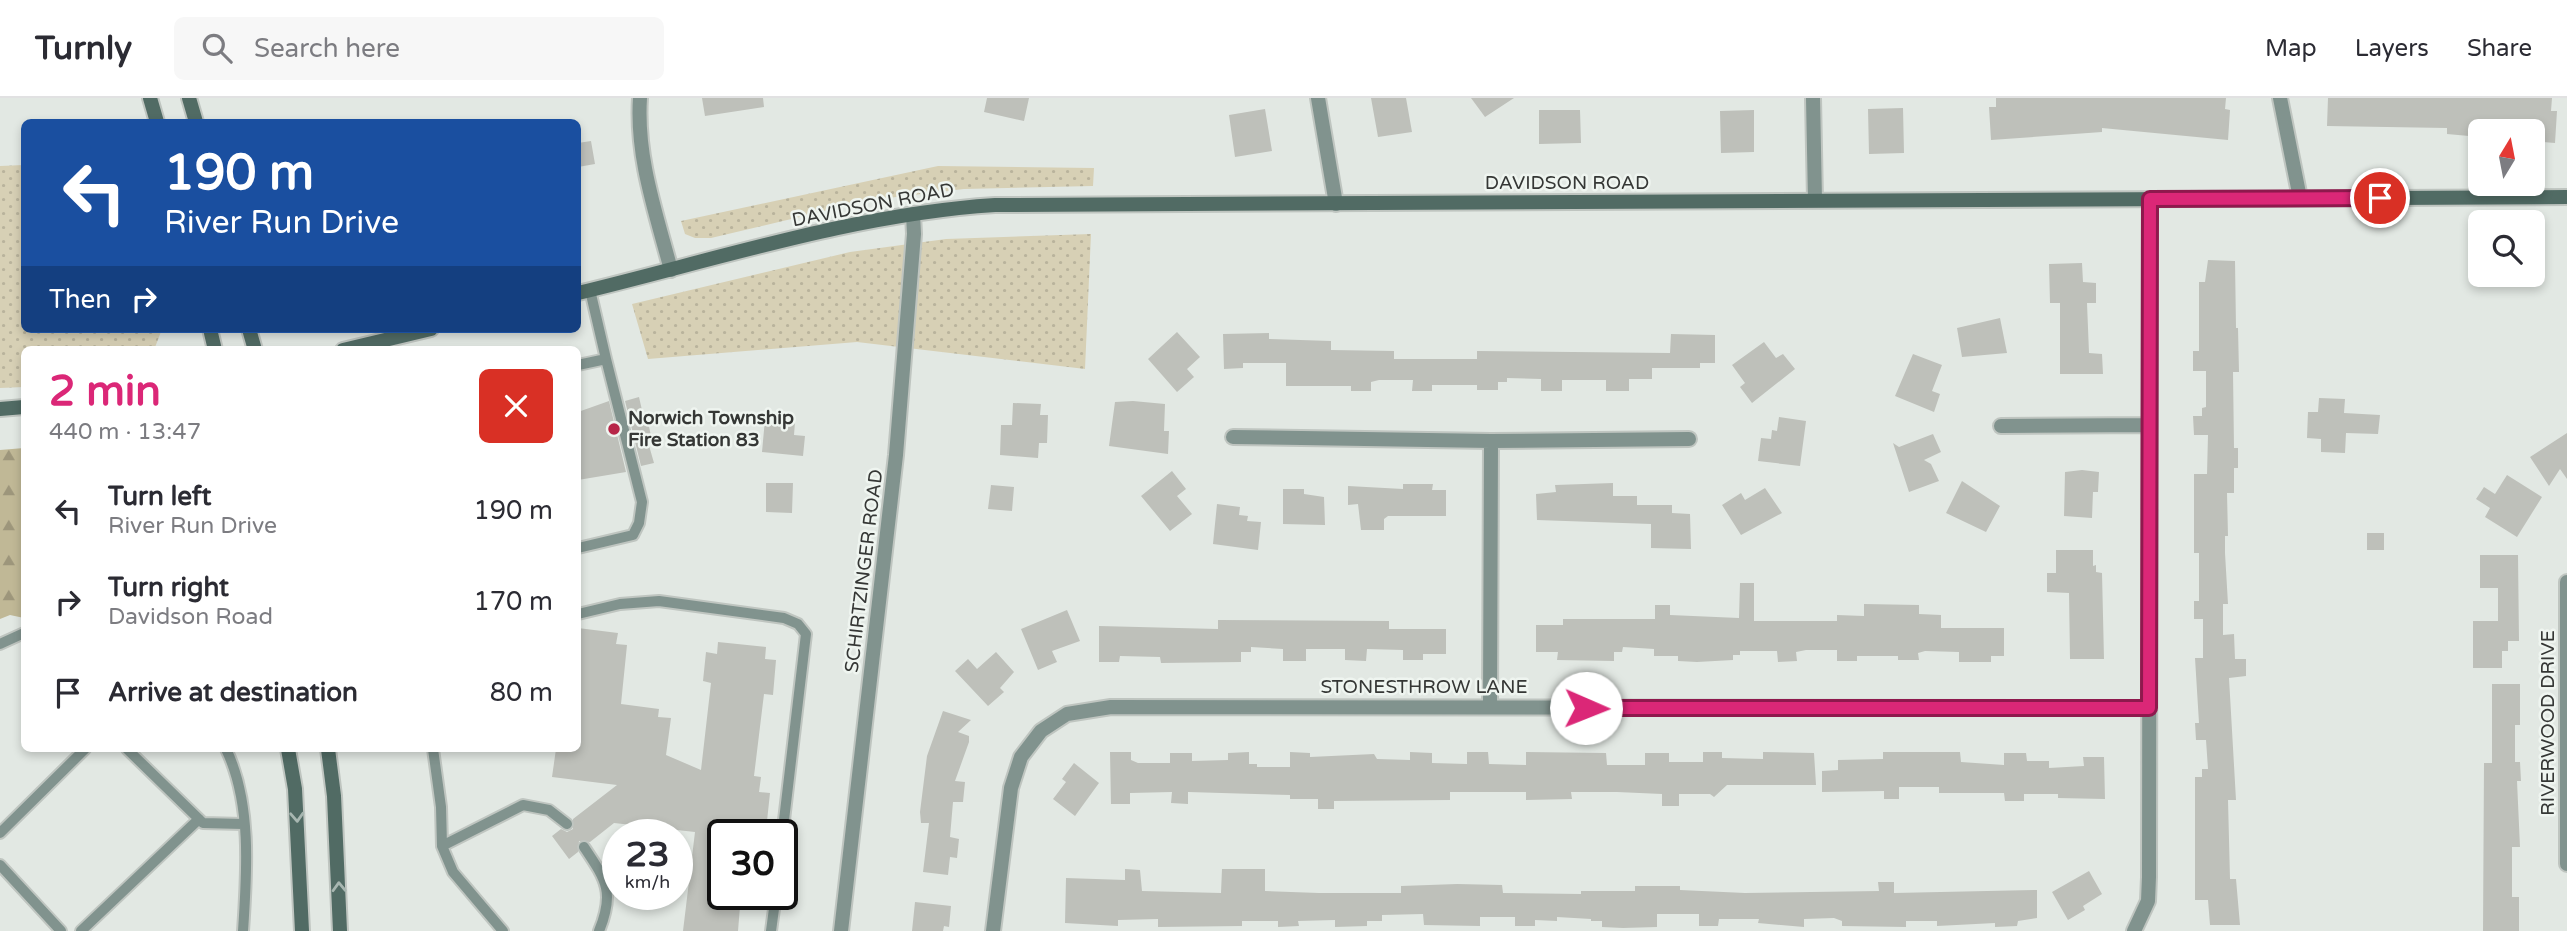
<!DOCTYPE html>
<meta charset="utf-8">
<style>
body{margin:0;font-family:"Varela Round",sans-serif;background:#f7f7f7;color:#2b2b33;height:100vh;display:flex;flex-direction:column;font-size:26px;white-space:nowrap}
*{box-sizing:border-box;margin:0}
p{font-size:23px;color:#7c7c81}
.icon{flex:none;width:38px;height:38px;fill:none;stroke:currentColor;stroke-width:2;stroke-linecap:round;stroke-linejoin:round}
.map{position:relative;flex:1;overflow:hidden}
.panel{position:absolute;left:21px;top:248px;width:560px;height:406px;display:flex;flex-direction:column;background:#fff;border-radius:10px;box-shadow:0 4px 10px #0003}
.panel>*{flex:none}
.guide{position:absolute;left:21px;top:21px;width:560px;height:214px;border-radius:10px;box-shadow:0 4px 10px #0003;background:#1a4fa0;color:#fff;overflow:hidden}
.needle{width:46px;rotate:10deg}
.buttons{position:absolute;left:2468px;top:21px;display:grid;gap:14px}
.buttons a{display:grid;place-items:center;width:77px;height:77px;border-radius:10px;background:#fff;box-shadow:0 4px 10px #0003;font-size:35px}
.speed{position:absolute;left:602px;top:721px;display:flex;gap:14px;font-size:35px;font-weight:700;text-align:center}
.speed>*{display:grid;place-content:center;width:91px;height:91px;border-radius:50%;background:#fff;box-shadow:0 4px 10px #0003;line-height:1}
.speed small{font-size:18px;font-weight:400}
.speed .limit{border:4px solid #111;border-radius:10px;background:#fff;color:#111}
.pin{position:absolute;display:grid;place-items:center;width:60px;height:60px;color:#fff;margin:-30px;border:4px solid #fff;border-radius:50%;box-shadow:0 2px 7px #0007}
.me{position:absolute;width:77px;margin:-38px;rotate:91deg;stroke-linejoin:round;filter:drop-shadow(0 0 5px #0008)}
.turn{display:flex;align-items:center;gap:24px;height:147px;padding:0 28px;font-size:32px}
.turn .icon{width:91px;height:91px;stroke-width:2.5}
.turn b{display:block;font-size:49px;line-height:60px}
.then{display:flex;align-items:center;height:66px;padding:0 28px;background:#0003;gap:14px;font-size:26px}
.round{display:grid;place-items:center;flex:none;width:74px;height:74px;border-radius:10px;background:#f7f7f7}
.summary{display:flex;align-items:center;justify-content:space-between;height:119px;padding:0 28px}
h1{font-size:42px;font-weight:800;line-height:52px;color:#db2777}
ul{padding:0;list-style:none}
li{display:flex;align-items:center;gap:21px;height:91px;padding:0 28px}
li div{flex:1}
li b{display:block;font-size:26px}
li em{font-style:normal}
header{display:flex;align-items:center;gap:42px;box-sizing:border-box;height:98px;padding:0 35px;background:#fff;border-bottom:2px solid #e1e1e2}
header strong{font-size:33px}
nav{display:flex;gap:38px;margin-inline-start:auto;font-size:24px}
.search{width:490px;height:63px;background:#f7f7f7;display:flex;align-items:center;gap:18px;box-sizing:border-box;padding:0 24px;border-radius:10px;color:#7c7c81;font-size:26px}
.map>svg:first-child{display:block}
.grass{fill:url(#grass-dots)}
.forest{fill:url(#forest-firs)}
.building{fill:#bec0ba}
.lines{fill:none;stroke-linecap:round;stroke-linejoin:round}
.lane-casing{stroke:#bfc5c0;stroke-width:14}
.street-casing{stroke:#bfc5c0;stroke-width:18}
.secondary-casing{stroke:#bfc5c0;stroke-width:18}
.lane{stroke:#81938e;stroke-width:10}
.street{stroke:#81938e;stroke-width:14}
.secondary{stroke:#516b64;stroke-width:14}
.oneway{stroke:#a8b7b1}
.route-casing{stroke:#8e194d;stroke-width:18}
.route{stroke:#db2777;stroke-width:12}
.poi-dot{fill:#b72648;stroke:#eff5f0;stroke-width:2.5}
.labels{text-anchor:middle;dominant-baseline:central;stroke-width:5;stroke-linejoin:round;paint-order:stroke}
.street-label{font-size:19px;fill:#353735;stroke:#eff5f0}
.poi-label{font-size:19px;font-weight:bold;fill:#353735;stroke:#eff5f0;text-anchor:start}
</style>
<header>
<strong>Turnly</strong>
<div class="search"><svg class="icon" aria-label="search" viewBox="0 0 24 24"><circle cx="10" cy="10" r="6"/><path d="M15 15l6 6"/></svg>Search here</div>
<nav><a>Map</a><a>Layers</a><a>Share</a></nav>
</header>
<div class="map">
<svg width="2567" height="833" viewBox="0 0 2567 833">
<defs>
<pattern id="grass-dots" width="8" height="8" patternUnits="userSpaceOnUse" patternTransform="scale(1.75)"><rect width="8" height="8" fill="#d7d0b5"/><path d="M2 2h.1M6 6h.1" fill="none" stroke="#b9b39c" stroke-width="1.8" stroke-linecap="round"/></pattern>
<pattern id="forest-firs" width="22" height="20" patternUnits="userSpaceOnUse" patternTransform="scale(1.75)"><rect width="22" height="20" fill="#c0b896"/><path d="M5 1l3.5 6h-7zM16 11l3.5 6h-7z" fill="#9d967b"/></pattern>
</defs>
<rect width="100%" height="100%" fill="#e2e8e3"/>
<!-- grass -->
<path class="grass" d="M 24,67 L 24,231 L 162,231 L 154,252 L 24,252 L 24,289 L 0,290 L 0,68 Z
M 938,68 L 1094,70 L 1093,88 L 964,91 L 871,102 L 711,140 L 695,140 L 685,136 L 681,123 Z
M 1091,136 L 1085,271 L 857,244 L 648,261 L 632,206 L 850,154 L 946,141 Z"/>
<!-- forest -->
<path class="forest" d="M 24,350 L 24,520 L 10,517 L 0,521 L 0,352 Z"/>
<!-- building -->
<path class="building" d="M 702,0 L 763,0 L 764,9 L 705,18 Z
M 987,0 L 1029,0 L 1024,23 L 984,14 Z
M 1371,0 L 1406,0 L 1412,34 L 1378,39 Z
M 1471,0 L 1514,0 L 1485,19 Z
M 1996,0 L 2226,0 L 2225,11 L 2230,12 L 2228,42 L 2102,30 L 2102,34 L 1991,42 L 1989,9 L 1996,9 Z
M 2328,0 L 2552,0 L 2551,13 L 2557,13 L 2555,45 L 2532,43 L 2532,33 L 2480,33 L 2480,39 L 2447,36 L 2447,30 L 2327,28 Z
M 1903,10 L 1904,55 L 1869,56 L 1868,11 Z
M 1265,11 L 1272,53 L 1235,59 L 1229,17 Z
M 1539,12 L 1580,12 L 1581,45 L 1539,46 Z
M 1754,12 L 1754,54 L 1721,55 L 1720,13 Z
M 591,43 L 595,66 L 578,69 L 578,45 Z
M 2208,162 L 2235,163 L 2236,230 L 2238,230 L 2239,274 L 2233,274 L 2234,350 L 2238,350 L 2238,370 L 2234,370 L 2234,395 L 2227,395 L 2228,438 L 2225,438 L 2225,455 L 2228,506 L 2223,506 L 2223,537 L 2234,536 L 2235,561 L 2246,561 L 2246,578 L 2229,580 L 2236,702 L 2228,702 L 2230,781 L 2236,781 L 2240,827 L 2210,827 L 2208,802 L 2195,802 L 2195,679 L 2202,679 L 2202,671 L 2208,671 L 2206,642 L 2196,642 L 2195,625 L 2199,625 L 2195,560 L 2203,560 L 2203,521 L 2194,521 L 2194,503 L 2199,503 L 2199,455 L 2194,455 L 2194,376 L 2207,376 L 2208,337 L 2194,337 L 2193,318 L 2202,318 L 2202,310 L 2206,309 L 2206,273 L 2193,273 L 2193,253 L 2199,253 L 2199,184 L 2205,184 Z
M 2082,165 L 2083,184 L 2096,185 L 2096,205 L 2087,205 L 2089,255 L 2102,256 L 2103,276 L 2060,276 L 2060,205 L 2050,205 L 2049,166 Z
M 2000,220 L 2007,255 L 1962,259 L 1957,230 Z
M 1177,234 L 1200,259 L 1187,271 L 1194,279 L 1177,294 L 1148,261 Z
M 1269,235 L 1269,241 L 1331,243 L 1331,252 L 1394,253 L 1394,261 L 1477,261 L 1477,253 L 1670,255 L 1671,236 L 1715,237 L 1715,265 L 1700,265 L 1700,270 L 1652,270 L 1652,281 L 1629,281 L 1629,293 L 1606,293 L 1606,282 L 1562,282 L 1562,293 L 1541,293 L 1541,281 L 1507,280 L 1507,284 L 1498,284 L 1498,292 L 1477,292 L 1477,287 L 1432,287 L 1432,293 L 1412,293 L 1413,282 L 1379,282 L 1371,284 L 1371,293 L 1351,293 L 1351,288 L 1286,288 L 1286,265 L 1243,265 L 1243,270 L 1224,271 L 1223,236 Z
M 1764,244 L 1776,260 L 1783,256 L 1795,271 L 1752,305 L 1740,289 L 1745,285 L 1732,267 Z
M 1913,256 L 1942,267 L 1932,293 L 1940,296 L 1934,314 L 1895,298 Z
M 639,299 L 644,321 L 647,320 L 652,342 L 648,344 L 654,365 L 641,368 L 625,303 Z
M 2319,300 L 2345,301 L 2344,315 L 2380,317 L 2378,336 L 2346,335 L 2345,355 L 2321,354 L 2321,341 L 2307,340 L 2308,314 L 2318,314 Z
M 609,303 L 626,374 L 578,382 L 578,314 Z
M 1133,303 L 1165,306 L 1164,333 L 1169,333 L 1168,356 L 1109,348 L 1115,304 Z
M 1013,305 L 1041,306 L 1040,317 L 1048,317 L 1047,345 L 1039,345 L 1038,360 L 1000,357 L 1001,327 L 1012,327 Z
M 1779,319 L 1806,323 L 1800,368 L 1758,363 L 1761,340 L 1771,341 L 1772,332 L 1777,333 Z
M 765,321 L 795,324 L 794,337 L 805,338 L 803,358 L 762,354 Z
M 2567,335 L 2567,381 L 2560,371 L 2549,388 L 2530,359 Z
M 1933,336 L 1941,354 L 1924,362 L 1931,366 L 1939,383 L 1909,394 L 1893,345 L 1899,349 Z
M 2082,372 L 2099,374 L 2098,394 L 2093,394 L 2092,420 L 2064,418 L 2065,374 Z
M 1172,373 L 1186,391 L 1177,398 L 1192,416 L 1170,433 L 1141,398 Z
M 2507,377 L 2542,399 L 2517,439 L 2485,419 L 2490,410 L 2476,401 L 2484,389 L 2495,396 Z
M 1962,383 L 2000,408 L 1986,434 L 1946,415 Z
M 766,385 L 793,385 L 792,415 L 766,414 Z
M 1613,385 L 1613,398 L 1637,398 L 1637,407 L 1672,407 L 1672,415 L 1690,416 L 1691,451 L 1651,450 L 1651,426 L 1537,422 L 1536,396 L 1556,394 L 1555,387 Z
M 1403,386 L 1433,386 L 1432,392 L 1446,392 L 1446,418 L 1388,418 L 1384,421 L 1384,432 L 1361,432 L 1358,406 L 1348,407 L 1348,388 L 1403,391 Z
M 991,387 L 1014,389 L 1012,413 L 988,411 Z
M 1765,390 L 1782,415 L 1741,437 L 1722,407 L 1741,395 L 1745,402 Z
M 1283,391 L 1304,391 L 1304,396 L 1324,399 L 1325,427 L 1283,426 Z
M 1217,406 L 1240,409 L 1239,417 L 1248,418 L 1247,423 L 1261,424 L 1258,452 L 1213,446 Z
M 2367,435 L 2384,435 L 2384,452 L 2367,452 Z
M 2056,452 L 2093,452 L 2093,468 L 2096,467 L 2096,474 L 2102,475 L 2104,561 L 2070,561 L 2069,495 L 2047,494 L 2047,475 L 2056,475 Z
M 2480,457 L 2518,457 L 2519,543 L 2508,543 L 2508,553 L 2502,553 L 2502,570 L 2473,570 L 2473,523 L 2498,523 L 2498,490 L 2480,490 Z
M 1740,485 L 1754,485 L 1754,523 L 1837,523 L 1837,517 L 1864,518 L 1864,506 L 1919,507 L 1919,516 L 1941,517 L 1941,530 L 2004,530 L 2004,558 L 1991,558 L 1991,564 L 1959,564 L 1959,554 L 1925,553 L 1918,555 L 1919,562 L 1898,562 L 1898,558 L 1857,558 L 1857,563 L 1837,563 L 1837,552 L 1806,552 L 1796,554 L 1797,563 L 1778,564 L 1777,553 L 1740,553 L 1740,557 L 1733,557 L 1733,562 L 1697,564 L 1678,563 L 1678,558 L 1654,558 L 1654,551 L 1623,549 L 1622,554 L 1614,554 L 1614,563 L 1557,562 L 1558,554 L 1536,554 L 1536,527 L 1563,527 L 1563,521 L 1655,521 L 1655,507 L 1670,507 L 1670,517 L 1739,520 Z
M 1067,512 L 1080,543 L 1052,553 L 1057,564 L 1038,572 L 1021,531 Z
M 1218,522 L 1389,523 L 1389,531 L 1446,531 L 1446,556 L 1423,556 L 1423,562 L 1403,562 L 1403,552 L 1367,551 L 1366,563 L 1345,562 L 1345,551 L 1306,551 L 1306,563 L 1283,563 L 1283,551 L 1251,549 L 1251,554 L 1241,554 L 1241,564 L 1161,565 L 1160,559 L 1120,558 L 1119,564 L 1099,564 L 1099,528 L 1218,531 Z
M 578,530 L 618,535 L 616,546 L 627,547 L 621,606 L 659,611 L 658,619 L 671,620 L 666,657 L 701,672 L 711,585 L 703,583 L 706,554 L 717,556 L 718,544 L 766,549 L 765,561 L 776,562 L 773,597 L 764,596 L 754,678 L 761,679 L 759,694 L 770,695 L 767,723 L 757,721 L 755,735 L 723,737 L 723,796 L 741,796 L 738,833 L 683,833 L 695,734 L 614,725 L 590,744 L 579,743 L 578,754 L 569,761 L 552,738 L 561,731 L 567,734 L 573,731 L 573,721 L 617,687 L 552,679 L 556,651 L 578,651 Z
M 996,554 L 1014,574 L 1000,590 L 1004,594 L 988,608 L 955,573 L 968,561 L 977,571 Z
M 2492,586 L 2520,586 L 2520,627 L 2515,627 L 2515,664 L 2520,664 L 2521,683 L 2517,683 L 2520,749 L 2512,749 L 2512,799 L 2519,799 L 2519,833 L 2483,833 L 2484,665 L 2492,665 Z
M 943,613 L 971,622 L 958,634 L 969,638 L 969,644 L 955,683 L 965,684 L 963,704 L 953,704 L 950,739 L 959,741 L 957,760 L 950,759 L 948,777 L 923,774 L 929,725 L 921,725 L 920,714 L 927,658 Z
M 1110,654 L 1131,654 L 1131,662 L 1138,665 L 1170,665 L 1170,655 L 1192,655 L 1192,663 L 1228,662 L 1228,655 L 1249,654 L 1249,666 L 1257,666 L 1257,669 L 1290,669 L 1290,654 L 1310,655 L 1310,659 L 1374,656 L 1377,661 L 1410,662 L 1410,654 L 1432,655 L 1432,665 L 1467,666 L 1467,654 L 1488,654 L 1489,666 L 1526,667 L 1526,654 L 1606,655 L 1607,667 L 1645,667 L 1645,655 L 1669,655 L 1669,664 L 1703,664 L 1703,654 L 1722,654 L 1722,660 L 1763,661 L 1763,654 L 1814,655 L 1816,687 L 1727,687 L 1714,699 L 1710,696 L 1679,696 L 1679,708 L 1662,708 L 1662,696 L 1617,694 L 1571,694 L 1572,701 L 1526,702 L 1526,694 L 1450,694 L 1450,702 L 1334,703 L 1334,711 L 1318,711 L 1318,701 L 1290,701 L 1290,697 L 1188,694 L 1188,706 L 1171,705 L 1172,694 L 1130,695 L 1130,706 L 1111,706 Z
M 1883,654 L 1960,654 L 1961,664 L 2004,667 L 2004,655 L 2026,655 L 2027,663 L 2049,663 L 2049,670 L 2084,668 L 2083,659 L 2104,659 L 2105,701 L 2058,700 L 2058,696 L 2024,696 L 2024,703 L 2005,703 L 2004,695 L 1939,695 L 1939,689 L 1899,689 L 1899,701 L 1884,701 L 1884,693 L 1822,694 L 1822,673 L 1838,672 L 1838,662 L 1883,661 Z
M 1074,665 L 1099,685 L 1075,718 L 1053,701 L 1066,684 L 1062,681 Z
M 1125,771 L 1140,772 L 1142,793 L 1221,795 L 1222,771 L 1265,771 L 1265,793 L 1319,795 L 1401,795 L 1401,788 L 1457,786 L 1502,787 L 1503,795 L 1581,796 L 1581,793 L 1635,793 L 1635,788 L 1680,788 L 1680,792 L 1745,795 L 1879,793 L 1878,784 L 1894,784 L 1894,795 L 2037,792 L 2037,820 L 2018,823 L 2017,828 L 1995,829 L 1995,825 L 1937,828 L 1937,823 L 1906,823 L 1906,829 L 1842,828 L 1842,823 L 1834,820 L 1804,821 L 1804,829 L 1758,825 L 1759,821 L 1719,821 L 1718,828 L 1699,828 L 1699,816 L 1657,816 L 1657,829 L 1623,830 L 1602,829 L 1602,823 L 1591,823 L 1591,821 L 1557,819 L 1557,823 L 1535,822 L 1535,828 L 1515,828 L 1515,819 L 1480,819 L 1480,828 L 1424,827 L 1423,816 L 1382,817 L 1382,823 L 1367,823 L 1367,828 L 1335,829 L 1335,822 L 1298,823 L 1299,828 L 1278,829 L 1278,823 L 1242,823 L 1242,828 L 1158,829 L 1158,821 L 1118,822 L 1118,828 L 1065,825 L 1066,780 L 1125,782 Z
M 2089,773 L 2102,796 L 2083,808 L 2085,812 L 2068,822 L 2052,794 Z
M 915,804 L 951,808 L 949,829 L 944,828 L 943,833 L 912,833 Z"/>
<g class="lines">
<!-- lane casing -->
<g class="lane-casing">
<path id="lane" d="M 578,267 L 606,261 L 590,192
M 578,450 L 633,437 L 639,425 L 642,404 L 606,261
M 578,516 L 620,506 L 659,503 L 784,520 L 798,526 L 806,536 L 782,739
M 0,546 L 24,535
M 127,651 L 203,725 L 243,726
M 226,651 C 252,705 247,774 243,833
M 433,651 L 441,709 L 442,748 L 453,774 L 503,833
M 0,735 L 85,651
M 442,748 L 523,707 L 549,712 L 567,726
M 584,749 C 606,782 615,794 599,833
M 0,767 L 61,833
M 81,833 L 199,721
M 771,833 L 776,796"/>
</g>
<!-- street casing -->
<g class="street-casing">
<path id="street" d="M 640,0 C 636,59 656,115 671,172
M 1318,0 L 1336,106
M 1813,0 L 1815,102
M 2280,0 L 2300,100
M 2001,328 L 2148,327
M 1233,339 L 1491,343 L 1689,341
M 2567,484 L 2567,766
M 1490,607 L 1491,343
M 841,833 L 896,357 L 914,136 L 913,116
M 993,833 L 1011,690 L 1021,659 L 1041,633 L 1067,616 L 1111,609 L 2149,610
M 2134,833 L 2148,803 L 2149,779 L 2150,101"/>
</g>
<!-- secondary casing -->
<g class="secondary-casing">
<path id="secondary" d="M 150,0 L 157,24
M 189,0 L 196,24
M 578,195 C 715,162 854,116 995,107 L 2567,99
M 210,231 L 215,252
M 249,231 L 255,252
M 343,252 L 431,231
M 0,311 L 24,309
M 288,651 L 295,691 L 302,833
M 328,651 L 334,698 L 340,833"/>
</g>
<!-- lane -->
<use href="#lane" class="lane"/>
<!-- street -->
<use href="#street" class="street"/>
<!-- secondary -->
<use href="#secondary" class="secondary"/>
</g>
<!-- one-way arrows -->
<defs><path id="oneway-chevron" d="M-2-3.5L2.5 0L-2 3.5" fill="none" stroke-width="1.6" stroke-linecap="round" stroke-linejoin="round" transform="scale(1.75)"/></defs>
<g class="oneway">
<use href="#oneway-chevron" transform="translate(297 719) rotate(87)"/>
<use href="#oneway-chevron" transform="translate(339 789) rotate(-92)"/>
</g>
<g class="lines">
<!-- route casing -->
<g class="route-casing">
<path id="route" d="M 1586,610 L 2149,610 L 2150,101 L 2380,100"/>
</g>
<!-- route -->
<use href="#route" class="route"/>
</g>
<!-- markers -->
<circle class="poi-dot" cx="614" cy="331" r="7"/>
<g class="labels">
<!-- street labels -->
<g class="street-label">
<text x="1567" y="85">DAVIDSON ROAD</text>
<text transform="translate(873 107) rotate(-11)">DAVIDSON ROAD</text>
<text transform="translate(864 473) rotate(-83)">SCHIRTZINGER ROAD</text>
<text x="1424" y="589">STONESTHROW LANE</text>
<text transform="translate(2548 625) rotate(-90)">RIVERWOOD DRIVE</text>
</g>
<!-- poi labels -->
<g class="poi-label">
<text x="628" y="320">Norwich Township<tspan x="628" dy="22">Fire Station 83</tspan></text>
</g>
</g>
</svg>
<div class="buttons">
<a><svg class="needle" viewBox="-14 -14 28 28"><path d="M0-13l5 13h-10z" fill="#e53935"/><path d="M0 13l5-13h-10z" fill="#7c7c81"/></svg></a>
<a><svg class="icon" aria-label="search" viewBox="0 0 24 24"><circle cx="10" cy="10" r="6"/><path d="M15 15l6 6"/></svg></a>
</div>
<div class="speed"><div>23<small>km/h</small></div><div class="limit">30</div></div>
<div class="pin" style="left:2380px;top:100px;background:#d93025"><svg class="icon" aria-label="arrive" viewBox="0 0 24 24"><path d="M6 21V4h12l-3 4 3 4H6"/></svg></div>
<svg class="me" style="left:1586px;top:610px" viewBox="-20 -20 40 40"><circle r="19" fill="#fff"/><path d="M0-13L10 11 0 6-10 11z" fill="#db2777"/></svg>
<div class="guide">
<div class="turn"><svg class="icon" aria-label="left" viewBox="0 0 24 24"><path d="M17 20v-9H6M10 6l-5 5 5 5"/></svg><div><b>190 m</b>River Run Drive</div></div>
<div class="then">Then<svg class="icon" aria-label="right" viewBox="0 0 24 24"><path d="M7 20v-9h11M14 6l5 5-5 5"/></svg></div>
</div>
<section class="panel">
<div class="summary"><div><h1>2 min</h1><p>440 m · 13:47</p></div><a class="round" style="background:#d93025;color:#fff"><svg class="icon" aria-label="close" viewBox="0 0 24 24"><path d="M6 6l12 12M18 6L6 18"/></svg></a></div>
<ul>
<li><svg class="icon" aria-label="left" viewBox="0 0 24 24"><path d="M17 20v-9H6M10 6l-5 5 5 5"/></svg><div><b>Turn left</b><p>River Run Drive</p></div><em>190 m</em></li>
<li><svg class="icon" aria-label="right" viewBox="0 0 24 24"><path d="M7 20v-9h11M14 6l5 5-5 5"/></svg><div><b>Turn right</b><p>Davidson Road</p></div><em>170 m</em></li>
<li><svg class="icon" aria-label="arrive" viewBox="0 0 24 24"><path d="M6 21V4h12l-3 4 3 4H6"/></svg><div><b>Arrive at destination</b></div><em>80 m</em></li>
</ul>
</section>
</div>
